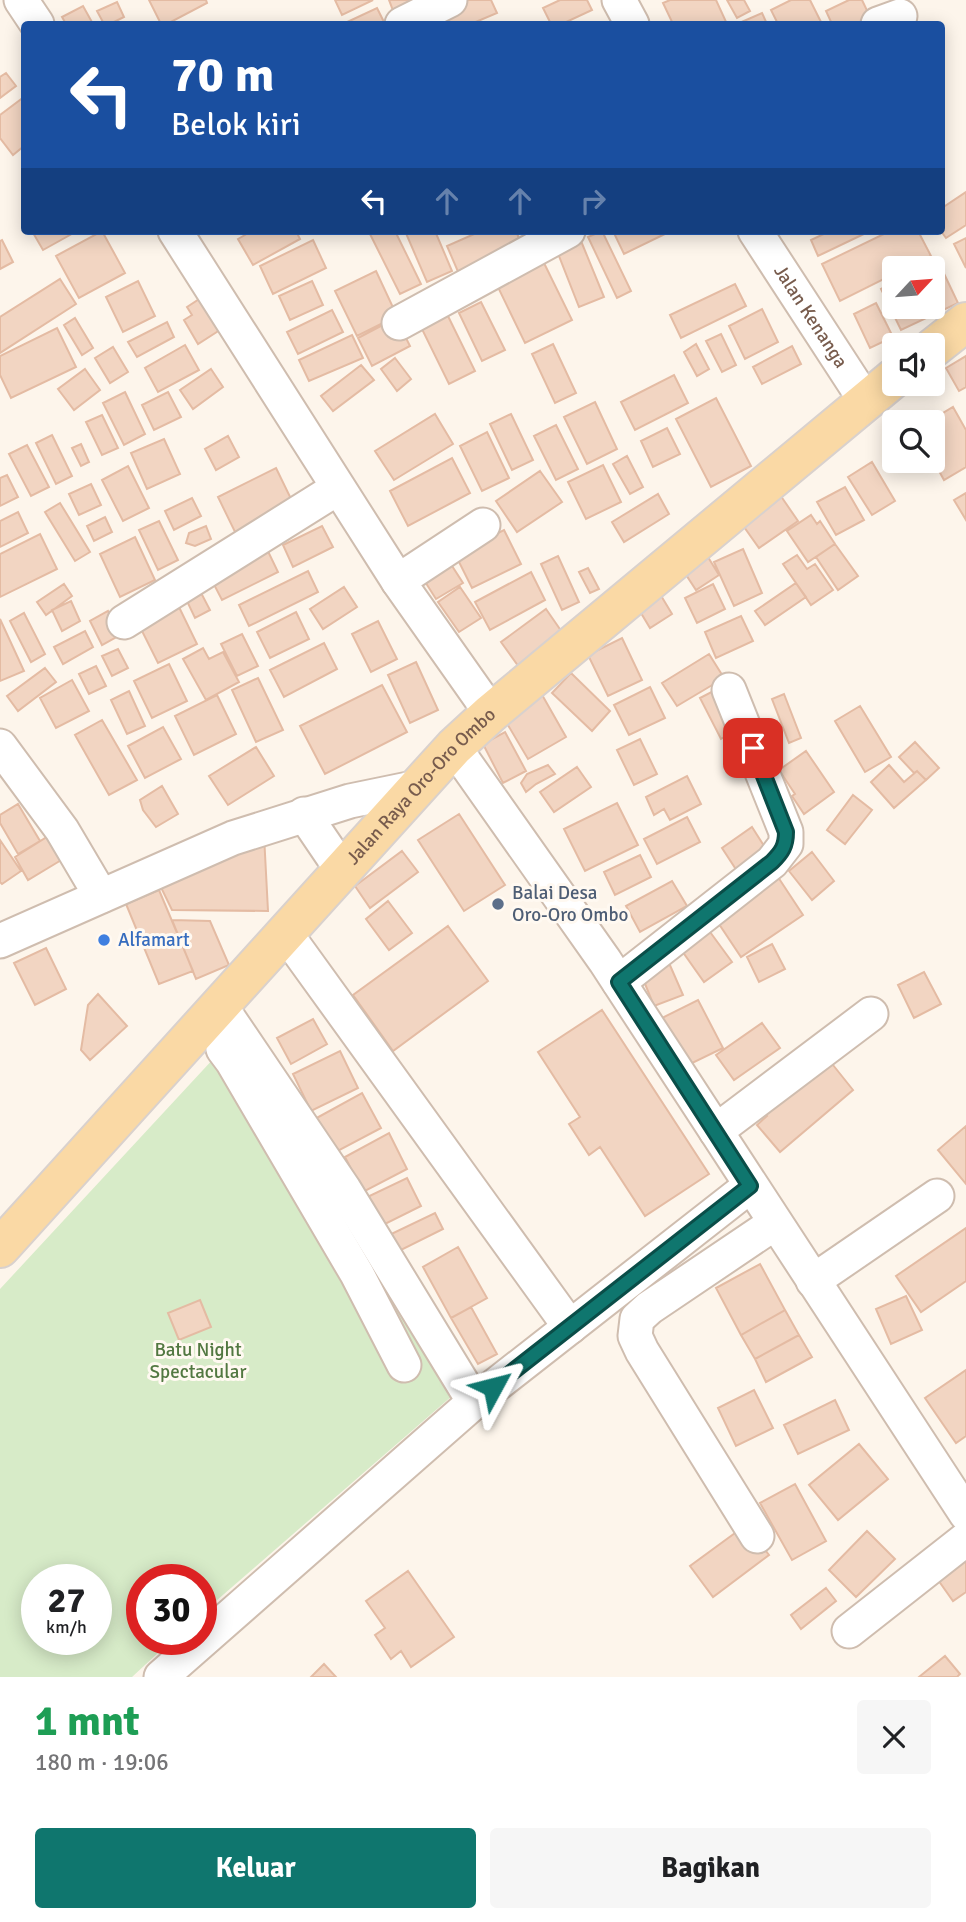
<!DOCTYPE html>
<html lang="id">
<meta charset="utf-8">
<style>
body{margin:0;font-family:Signika,sans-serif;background:#f6f6f6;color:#202124;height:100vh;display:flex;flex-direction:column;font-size:26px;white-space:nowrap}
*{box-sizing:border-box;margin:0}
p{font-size:23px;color:#757577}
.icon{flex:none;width:38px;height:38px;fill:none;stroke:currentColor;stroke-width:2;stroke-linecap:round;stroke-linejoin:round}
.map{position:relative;height:1677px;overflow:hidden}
.panel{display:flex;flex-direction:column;background:#fff;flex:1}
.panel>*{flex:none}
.banner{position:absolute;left:21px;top:21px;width:924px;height:214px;border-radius:7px;box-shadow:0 4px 18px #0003;background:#1a4fa0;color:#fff;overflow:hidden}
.needle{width:46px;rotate:64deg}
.controls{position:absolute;left:882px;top:256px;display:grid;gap:14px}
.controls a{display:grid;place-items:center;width:63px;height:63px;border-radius:7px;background:#fff;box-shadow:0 4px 18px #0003;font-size:35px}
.speed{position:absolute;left:21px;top:1564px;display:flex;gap:14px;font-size:35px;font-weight:700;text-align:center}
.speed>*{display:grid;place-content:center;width:91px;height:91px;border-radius:50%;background:#fff;box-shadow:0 4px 18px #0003;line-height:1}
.speed small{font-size:18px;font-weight:400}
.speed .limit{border:10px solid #d22;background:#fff;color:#111}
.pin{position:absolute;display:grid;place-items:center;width:60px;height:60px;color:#fff;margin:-30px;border-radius:14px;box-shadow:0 4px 10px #0006}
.me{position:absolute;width:77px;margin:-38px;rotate:52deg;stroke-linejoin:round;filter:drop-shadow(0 0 5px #0008)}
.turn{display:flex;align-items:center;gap:24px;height:147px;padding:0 35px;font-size:32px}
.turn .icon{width:91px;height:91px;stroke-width:2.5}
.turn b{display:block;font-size:49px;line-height:60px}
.lanes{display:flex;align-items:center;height:66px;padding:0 35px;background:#0003;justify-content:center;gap:35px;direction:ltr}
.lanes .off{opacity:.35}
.round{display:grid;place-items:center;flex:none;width:74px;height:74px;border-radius:7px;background:#f6f6f6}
.head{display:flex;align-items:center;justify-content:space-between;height:119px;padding:0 35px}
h1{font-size:42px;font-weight:800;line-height:52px;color:#1e9e55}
.action{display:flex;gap:14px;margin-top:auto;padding:14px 35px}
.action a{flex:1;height:80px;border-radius:7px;background:#0f766e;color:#fff;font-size:28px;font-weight:800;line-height:80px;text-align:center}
.action a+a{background:#f6f6f6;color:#202124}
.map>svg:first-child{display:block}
.green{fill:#d7ebc8;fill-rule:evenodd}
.building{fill:#f2d5c2;stroke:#e4bba3;stroke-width:2}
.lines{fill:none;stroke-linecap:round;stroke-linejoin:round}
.minor-casing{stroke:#cfbdaf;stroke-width:37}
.major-casing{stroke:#d9d1cd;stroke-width:42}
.minor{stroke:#fff;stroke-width:33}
.major{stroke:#fad9a5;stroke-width:38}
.route-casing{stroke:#0a4d48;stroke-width:18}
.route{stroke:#0f766e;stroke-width:12}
.service-dot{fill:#5c6f8a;stroke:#fff9f1;stroke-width:2.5}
.shop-dot{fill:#3f7fe0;stroke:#fff9f1;stroke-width:2.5}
.labels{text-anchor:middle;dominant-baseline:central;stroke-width:6;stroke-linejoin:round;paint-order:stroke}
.street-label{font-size:19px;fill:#785c4d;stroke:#fff9f1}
.service-label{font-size:19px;fill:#4e5e75;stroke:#fff9f1;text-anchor:start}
.shop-label{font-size:19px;fill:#366cbe;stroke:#fff9f1;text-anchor:start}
.park-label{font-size:19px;fill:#527841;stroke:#fff9f1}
</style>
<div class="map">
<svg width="966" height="1677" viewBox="0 0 966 1677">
<rect width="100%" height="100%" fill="#fdf5eb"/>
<!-- green -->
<path class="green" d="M 228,1043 L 452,1396 L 201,1614 L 201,1580 L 142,1580 L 142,1640 L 172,1640 L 132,1677 L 0,1677 L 0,1289 ZM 37,1580 L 96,1580 L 96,1640 L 37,1640 Z"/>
<!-- building -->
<path class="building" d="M 149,0 L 206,0 L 207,3 L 167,24 L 161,24 Z
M 335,0 L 373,0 L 342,15 Z
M 389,0 L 420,0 L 394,13 Z
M 456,0 L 491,0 L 497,13 L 471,24 L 438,24 L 432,11 Z
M 560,0 L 587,0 L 592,10 L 562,24 L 551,24 L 543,8 Z
M 670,0 L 716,0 L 727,24 L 673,24 L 663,3 Z
M 727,0 L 744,0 L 750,11 L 737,18 Z
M 791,0 L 810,0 L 822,24 L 778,24 L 771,10 Z
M 849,0 L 862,0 L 872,21 L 865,24 L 832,24 L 826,11 Z
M 117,2 L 124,17 L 110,24 L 104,24 L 97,11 Z
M 83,6 L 93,24 L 66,24 L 62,17 Z
M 377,8 L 385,24 L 343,24 Z
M 762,13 L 767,24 L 737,24 Z
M 6,73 L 16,86 L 0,98 L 0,77 Z
M 24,97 L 24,146 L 13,155 L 0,138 L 0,115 Z
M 966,192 L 966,225 L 946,238 L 941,231 L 942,208 Z
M 32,231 L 77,231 L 43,250 Z
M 102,231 L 125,273 L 79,298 L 56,256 Z
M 252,231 L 296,231 L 300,239 L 253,265 L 238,239 Z
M 372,231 L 395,231 L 421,284 L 400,294 L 369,232 Z
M 405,231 L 435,231 L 452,271 L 427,282 Z
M 481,231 L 516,231 L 525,253 L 462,281 L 447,246 Z
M 602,231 L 631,291 L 617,298 L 588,237 Z
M 613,231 L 671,231 L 624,254 Z
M 830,231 L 865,231 L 866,233 L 818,256 L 811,240 Z
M 890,231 L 918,231 L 931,256 L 908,268 L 894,268 L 894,274 L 840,301 L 822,264 Z
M 966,238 L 966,268 L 954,244 Z
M 2,240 L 13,262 L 0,269 L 0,241 Z
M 313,240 L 326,268 L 273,294 L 260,266 Z
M 581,241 L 604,297 L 579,307 L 557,251 Z
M 543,261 L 572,320 L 525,343 L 496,283 Z
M 938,261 L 958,303 L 901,330 L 881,289 L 894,282 L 894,306 L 933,306 L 933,268 L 924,268 Z
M 376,271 L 397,316 L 357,336 L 335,291 Z
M 60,279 L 76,304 L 0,353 L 0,317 Z
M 138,281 L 155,316 L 123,332 L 106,297 Z
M 312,281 L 323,305 L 290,320 L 279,296 Z
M 735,284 L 746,306 L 681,338 L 670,315 Z
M 204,296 L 223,328 L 198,344 L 184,320 L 192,315 L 187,307 Z
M 481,302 L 505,350 L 482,361 L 459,313 Z
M 876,303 L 893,337 L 870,348 L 854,314 Z
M 762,309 L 778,342 L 745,359 L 729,326 Z
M 332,310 L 343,332 L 298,354 L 287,332 Z
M 445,310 L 475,371 L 449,384 L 419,323 Z
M 75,318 L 93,348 L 82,355 L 64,325 Z
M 396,318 L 410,346 L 372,366 L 358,338 Z
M 167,322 L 174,337 L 137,357 L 128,342 Z
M 57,328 L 76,367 L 11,398 L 0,375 L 0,356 Z
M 721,334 L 736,365 L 722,372 L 706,341 Z
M 352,335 L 363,358 L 309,381 L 299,360 Z
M 553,344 L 576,393 L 555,403 L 532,354 Z
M 696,344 L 709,369 L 697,376 L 684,352 Z
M 185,345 L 199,370 L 158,392 L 145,368 Z
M 792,346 L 801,364 L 762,384 L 753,367 Z
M 113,347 L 128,372 L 110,383 L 95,358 Z
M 966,356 L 966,387 L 959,391 L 946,368 Z
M 395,358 L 411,379 L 397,391 L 381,369 Z
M 361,365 L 374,380 L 333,411 L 321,396 Z
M 85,369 L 100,390 L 74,410 L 58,389 Z
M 211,369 L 223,387 L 193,409 L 180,390 Z
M 674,375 L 688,403 L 635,430 L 621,402 Z
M 125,392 L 145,434 L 124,445 L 103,403 Z
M 168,392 L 181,417 L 154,430 L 142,405 Z
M 716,398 L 751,466 L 711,487 L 676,419 Z
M 595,402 L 617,449 L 587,464 L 564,417 Z
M 953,407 L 966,430 L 966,467 L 944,480 L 933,460 L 933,422 L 928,422 Z
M 435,414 L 453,444 L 394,480 L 375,451 Z
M 511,414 L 533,460 L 512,470 L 490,424 Z
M 102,415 L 118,448 L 102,455 L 86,422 Z
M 556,425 L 578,469 L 556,480 L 534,436 Z
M 667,428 L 680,454 L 653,467 L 641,441 Z
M 487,432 L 509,478 L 482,491 L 460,446 Z
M 52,435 L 72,476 L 56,484 L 36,443 Z
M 228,436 L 239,457 L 216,470 L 205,449 Z
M 164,439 L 180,474 L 147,489 L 131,453 Z
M 81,444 L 89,462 L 81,466 L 72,448 Z
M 27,445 L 49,487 L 31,496 L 9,454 Z
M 627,456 L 643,487 L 630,494 L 613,464 Z
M 452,458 L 470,493 L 408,526 L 390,491 Z
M 872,462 L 895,501 L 872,515 L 848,477 Z
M 603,465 L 621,502 L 586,519 L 568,482 Z
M 128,466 L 149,508 L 123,521 L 102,480 Z
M 276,468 L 295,507 L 237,536 L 218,497 Z
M 540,471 L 562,502 L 517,532 L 496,501 Z
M 7,475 L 18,497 L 0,506 L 0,478 Z
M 91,484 L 101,505 L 79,515 L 69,494 Z
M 845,487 L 864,520 L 836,535 L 817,502 Z
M 776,489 L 798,521 L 759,548 L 737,517 Z
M 966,493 L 966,520 L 954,500 Z
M 658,494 L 669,514 L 624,542 L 612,522 Z
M 192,498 L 201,516 L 174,530 L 165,511 Z
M 60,503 L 90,552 L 75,561 L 45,512 Z
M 18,512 L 28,533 L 0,547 L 0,521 Z
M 811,515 L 817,524 L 820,521 L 835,544 L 808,562 L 787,531 Z
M 105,517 L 112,532 L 94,541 L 87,526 Z
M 159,521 L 178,560 L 158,570 L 139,530 Z
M 206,526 L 211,539 L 195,546 L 186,543 L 189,533 Z
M 322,526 L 333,547 L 293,567 L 283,545 Z
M 504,530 L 521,564 L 472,588 L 455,554 Z
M 40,534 L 57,569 L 0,597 L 0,554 Z
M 135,537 L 155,580 L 120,597 L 100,554 Z
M 264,543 L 278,572 L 222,600 L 207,571 Z
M 835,544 L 858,576 L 838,590 L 816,557 Z
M 703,549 L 719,575 L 696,590 L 679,564 Z
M 743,549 L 762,593 L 734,606 L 714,562 Z
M 443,552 L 463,583 L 436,599 L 417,569 Z
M 797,555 L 807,569 L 815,564 L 833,590 L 811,605 L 783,564 Z
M 558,556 L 579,602 L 562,610 L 541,564 Z
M 588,568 L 599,589 L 590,593 L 579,572 Z
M 308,571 L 318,592 L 249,626 L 239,605 Z
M 531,572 L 545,600 L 490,630 L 475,602 Z
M 796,583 L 806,597 L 765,625 L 755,611 Z
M 64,584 L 72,596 L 46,615 L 37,602 Z
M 654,584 L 672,614 L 650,628 L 632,598 Z
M 713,584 L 725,609 L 697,623 L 685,598 Z
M 344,587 L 357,607 L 323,629 L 310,609 Z
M 460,587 L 481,618 L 459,632 L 438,602 Z
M 199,589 L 210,610 L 195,618 L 185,597 Z
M 71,601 L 80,621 L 62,631 L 52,610 Z
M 178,605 L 197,644 L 158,663 L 139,625 Z
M 546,609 L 564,635 L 519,667 L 501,642 Z
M 108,611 L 120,635 L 102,645 L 90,621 Z
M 296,612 L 309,639 L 270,658 L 257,632 Z
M 24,613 L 45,654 L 31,662 L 10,621 Z
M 741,616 L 753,641 L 716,658 L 705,632 Z
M 0,619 L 24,671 L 0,681 Z
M 378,621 L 397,659 L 371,672 L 352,634 Z
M 85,631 L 93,647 L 63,664 L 54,647 Z
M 242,634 L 258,666 L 237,676 L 221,644 Z
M 622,638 L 642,680 L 608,696 L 588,655 Z
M 324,643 L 337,669 L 284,697 L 270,670 Z
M 203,648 L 209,659 L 223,652 L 239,682 L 206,700 L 183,659 Z
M 118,649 L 128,668 L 112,676 L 102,656 Z
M 709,654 L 724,678 L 677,706 L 662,683 Z
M 416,662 L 438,710 L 410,723 L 388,675 Z
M 169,664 L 187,701 L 152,718 L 134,681 Z
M 96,666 L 106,686 L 89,694 L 79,674 Z
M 45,668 L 56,682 L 18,711 L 7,696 Z
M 571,673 L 610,711 L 592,731 L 552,693 Z
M 258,678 L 283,730 L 256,742 L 232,690 Z
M 72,680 L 89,711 L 56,728 L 40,698 Z
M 382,685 L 407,732 L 325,774 L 300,726 Z
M 723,686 L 743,727 L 721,739 L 700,698 Z
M 650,687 L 665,718 L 629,735 L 614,705 Z
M 129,691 L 145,726 L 127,734 L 111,700 Z
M 541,693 L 566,737 L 528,759 L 502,715 Z
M 784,694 L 801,738 L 789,743 L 772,699 Z
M 217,695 L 236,734 L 194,755 L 175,716 Z
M 860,706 L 891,757 L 865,772 L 835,721 Z
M 102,720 L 137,780 L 109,795 L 75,735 Z
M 163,727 L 181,759 L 145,778 L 128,746 Z
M 505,732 L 526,771 L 503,783 L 483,744 Z
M 640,739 L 657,774 L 634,785 L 617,750 Z
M 915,742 L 939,768 L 926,780 L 917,771 L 914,773 L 899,757 Z
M 256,747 L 274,776 L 228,805 L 209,776 Z
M 806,751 L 834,792 L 804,814 L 792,796 L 795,794 L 779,770 Z
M 548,765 L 555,774 L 536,784 L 526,792 L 521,783 L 527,774 Z
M 889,765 L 904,782 L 917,771 L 926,780 L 894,808 L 871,782 Z
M 577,767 L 591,787 L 554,812 L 540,792 Z
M 687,776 L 701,804 L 670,820 L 664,809 L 654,815 L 646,797 Z
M 162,786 L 178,814 L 156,827 L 143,810 L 140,800 Z
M 853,795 L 872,810 L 845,844 L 827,830 Z
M 617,803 L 638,845 L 585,871 L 564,829 Z
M 18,804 L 40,841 L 18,854 L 0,823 L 0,815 Z
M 459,814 L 505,885 L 464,911 L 418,840 Z
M 687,817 L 700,842 L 657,864 L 644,839 Z
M 752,827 L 771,857 L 741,877 L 722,848 Z
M 50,835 L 63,859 L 28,880 L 15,857 Z
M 264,835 L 268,911 L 172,910 L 155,875 Z
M 0,840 L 21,871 L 2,884 L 0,882 Z
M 402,851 L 418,872 L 370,908 L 355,886 Z
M 812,852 L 834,881 L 812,900 L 789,871 Z
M 640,855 L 651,877 L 615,895 L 604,872 Z
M 774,871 L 803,915 L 741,957 L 711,912 Z
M 672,881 L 687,906 L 640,932 L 626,906 Z
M 159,890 L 193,971 L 159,984 L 126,904 Z
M 388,901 L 412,933 L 389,950 L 366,919 Z
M 172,920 L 210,921 L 229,965 L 196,979 Z
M 702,921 L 732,962 L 704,982 L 675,941 Z
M 448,926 L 488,981 L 393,1051 L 353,995 Z
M 772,944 L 785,969 L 759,982 L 747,957 Z
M 46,948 L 66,989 L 35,1005 L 14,963 Z
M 669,963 L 683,995 L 654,1006 L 641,974 Z
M 924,972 L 941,1004 L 914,1018 L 898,985 Z
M 98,994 L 127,1026 L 90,1060 L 81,1050 L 88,1005 Z
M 698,1000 L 723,1048 L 682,1068 L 658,1020 Z
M 602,1010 L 709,1174 L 645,1216 L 600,1147 L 589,1155 L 569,1124 L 580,1117 L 538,1052 Z
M 313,1019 L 327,1044 L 291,1064 L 277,1038 Z
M 762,1023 L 780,1048 L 734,1080 L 716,1055 Z
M 340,1051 L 358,1088 L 311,1111 L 293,1074 Z
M 829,1060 L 853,1090 L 780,1152 L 757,1125 L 767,1116 L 764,1113 Z
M 362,1093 L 381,1128 L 332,1154 L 313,1120 Z
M 966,1126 L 966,1184 L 938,1150 Z
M 389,1133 L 407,1169 L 363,1192 L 345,1157 Z
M 407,1178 L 421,1206 L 373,1230 L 359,1201 Z
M 435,1213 L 443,1229 L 393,1254 L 385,1237 Z
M 966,1228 L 966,1281 L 921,1312 L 896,1276 Z
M 458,1247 L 487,1298 L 451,1318 L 423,1267 Z
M 760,1264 L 785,1310 L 741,1335 L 716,1288 Z
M 906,1296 L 922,1330 L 891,1344 L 876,1309 Z
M 200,1300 L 211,1327 L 179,1340 L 168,1313 Z
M 471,1307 L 497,1354 L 478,1364 L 451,1318 Z
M 785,1310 L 799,1335 L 755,1359 L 741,1335 Z
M 799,1335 L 812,1357 L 766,1382 L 755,1359 Z
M 966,1370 L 966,1436 L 956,1443 L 925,1398 Z
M 754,1390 L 773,1428 L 736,1446 L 718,1408 Z
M 835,1400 L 849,1430 L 798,1454 L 784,1425 Z
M 859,1444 L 888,1479 L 838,1520 L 809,1485 Z
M 795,1484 L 826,1541 L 792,1560 L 760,1503 Z
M 746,1525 L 769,1555 L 713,1597 L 690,1566 Z
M 867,1531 L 895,1559 L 856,1597 L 829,1570 Z
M 966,1555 L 966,1592 L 953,1601 L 936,1577 Z
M 408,1571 L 454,1637 L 411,1667 L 401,1651 L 391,1659 L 375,1635 L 385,1628 L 366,1601 Z
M 826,1588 L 836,1601 L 801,1629 L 791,1615 Z
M 945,1656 L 960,1674 L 957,1677 L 919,1677 Z
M 324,1664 L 336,1677 L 311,1677 Z"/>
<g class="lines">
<!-- minor casing -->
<g class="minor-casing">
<g id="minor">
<path d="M 21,0 L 37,24"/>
<path d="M 619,0 L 632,24"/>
<path d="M 402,24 L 450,0"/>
<path d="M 878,24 L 900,16"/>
<path d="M 175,231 L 398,581 L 491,713"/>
<path id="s1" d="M 755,231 L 865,400"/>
<path d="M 399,323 L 568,231"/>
<path d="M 398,581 L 483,525"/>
<path d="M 124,622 L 338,488"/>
<path d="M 0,746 L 62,830 L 101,896"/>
<path d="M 454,747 L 605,961 L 966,1514"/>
<path d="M 304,814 L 342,870"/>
<path d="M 286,934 L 570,1327"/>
<path d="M 0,941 L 233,838 L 350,801 L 418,787"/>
<path d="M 619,982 L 772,862 L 786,844 L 786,832 L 729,690"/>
<path d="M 223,1049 L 232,1061 L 357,1274 L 404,1365"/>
<path d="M 716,1131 L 871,1014"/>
<path d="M 813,1281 L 937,1196"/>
<path d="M 474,1402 L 750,1186"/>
<path d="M 757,1536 L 642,1351 L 635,1336 L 637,1319 L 649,1308 L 775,1223"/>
<path d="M 849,1631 L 966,1539"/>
<path d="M 161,1677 L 474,1402 L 344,1189 L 221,1007"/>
</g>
</g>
<!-- major casing -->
<g class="major-casing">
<g id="major">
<path d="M 933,348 L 966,322"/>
<path id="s2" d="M 0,1248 L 454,747 L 491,713 L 894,378"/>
</g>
</g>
<!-- minor -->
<use href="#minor" class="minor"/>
<!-- major -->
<use href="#major" class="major"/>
</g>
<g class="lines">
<!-- route casing -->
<g class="route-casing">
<path id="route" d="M 493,1387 L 750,1186 L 619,982 L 772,862 C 782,852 786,846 786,832 L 753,748"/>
</g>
<!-- route -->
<use href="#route" class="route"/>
</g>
<!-- markers -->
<circle class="service-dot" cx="498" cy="904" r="7"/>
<circle class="shop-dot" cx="104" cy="940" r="7"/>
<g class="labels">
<!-- street labels -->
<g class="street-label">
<text stroke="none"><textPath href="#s1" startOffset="102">Jalan Kenanga</textPath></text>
<text stroke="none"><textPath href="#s2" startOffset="625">Jalan Raya Oro-Oro Ombo</textPath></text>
</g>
<!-- service labels -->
<g class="service-label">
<text x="512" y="893">Balai Desa<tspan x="512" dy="22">Oro-Oro Ombo</tspan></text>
</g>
<!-- shop labels -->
<g class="shop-label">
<text x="118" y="940">Alfamart</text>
</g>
<!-- park labels -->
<g class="park-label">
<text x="198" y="1350">Batu Night<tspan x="198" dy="22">Spectacular</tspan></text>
</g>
</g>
</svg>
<div class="controls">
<a><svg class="needle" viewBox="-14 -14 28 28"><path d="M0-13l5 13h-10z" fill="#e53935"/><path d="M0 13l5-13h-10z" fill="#757577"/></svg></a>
<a><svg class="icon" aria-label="sound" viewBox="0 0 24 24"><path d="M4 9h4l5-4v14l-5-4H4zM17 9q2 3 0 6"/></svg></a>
<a><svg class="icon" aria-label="search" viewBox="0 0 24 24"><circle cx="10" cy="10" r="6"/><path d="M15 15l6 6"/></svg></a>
</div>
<div class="speed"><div>27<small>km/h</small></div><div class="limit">30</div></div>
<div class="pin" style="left:753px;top:748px;background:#d93025"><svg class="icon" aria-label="arrive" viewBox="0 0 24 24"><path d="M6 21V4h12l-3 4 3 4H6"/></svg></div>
<svg class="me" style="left:493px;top:1387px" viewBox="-20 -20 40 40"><path d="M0-17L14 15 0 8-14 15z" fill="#0f766e" stroke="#fff" stroke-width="4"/></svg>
<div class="banner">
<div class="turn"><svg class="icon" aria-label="left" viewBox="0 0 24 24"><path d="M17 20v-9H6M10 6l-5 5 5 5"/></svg><div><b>70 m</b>Belok kiri</div></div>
<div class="lanes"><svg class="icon" aria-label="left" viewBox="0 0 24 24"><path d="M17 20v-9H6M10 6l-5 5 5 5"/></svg><svg class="icon off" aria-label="ahead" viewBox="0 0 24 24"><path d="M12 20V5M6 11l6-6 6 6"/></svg><svg class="icon off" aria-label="ahead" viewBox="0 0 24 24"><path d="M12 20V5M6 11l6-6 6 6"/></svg><svg class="icon off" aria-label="right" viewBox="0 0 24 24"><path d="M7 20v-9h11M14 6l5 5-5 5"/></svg></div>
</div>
</div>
<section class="panel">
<div class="head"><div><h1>1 mnt</h1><p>180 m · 19:06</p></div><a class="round"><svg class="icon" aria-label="close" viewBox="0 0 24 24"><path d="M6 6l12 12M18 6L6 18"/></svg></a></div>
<div class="action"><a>Keluar</a><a>Bagikan</a></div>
</section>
